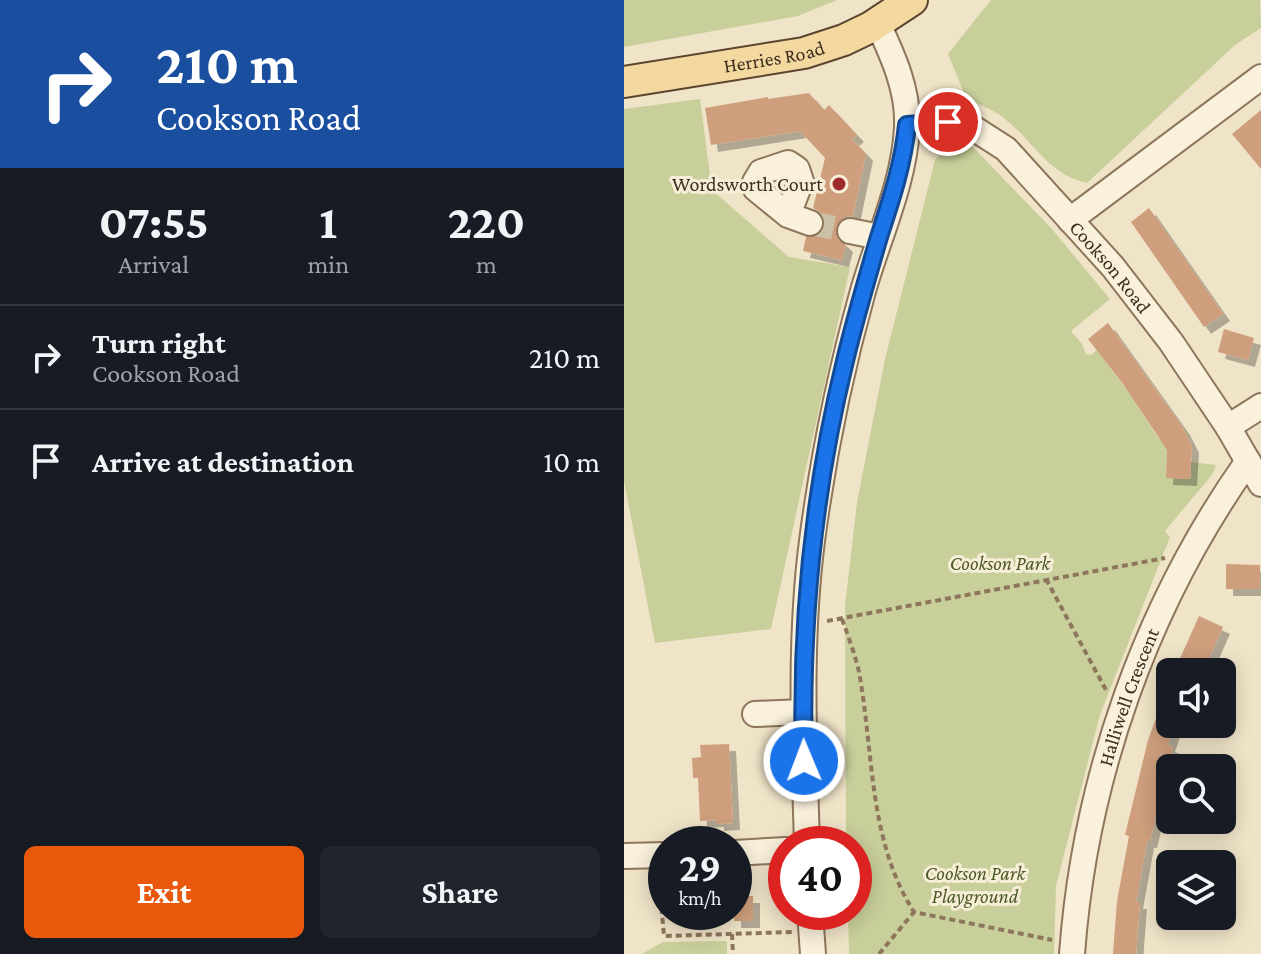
<!DOCTYPE html>
<style>
body{margin:0;font-family:"Crimson Pro",serif;background:#20242c;color:#f1f3f6;height:100vh;display:flex;flex-direction:column;font-size:30px;white-space:nowrap}
*{box-sizing:border-box;margin:0}
p{font-size:26px;color:#9ea1a6}
.icon{flex:none;width:44px;height:44px;fill:none;stroke:currentColor;stroke-width:2;stroke-linecap:round;stroke-linejoin:round}
.map{position:relative;flex:1;overflow:hidden}
.sheet{display:flex;flex-direction:column;background:#171b24;width:624px}
.sheet>*{flex:none}
.hud{background:#1a4fa0;color:#fff;overflow:hidden}
.tools{position:absolute;left:532px;top:658px;display:grid;gap:16px}
.tools a{display:grid;place-items:center;width:80px;height:80px;border-radius:12px;background:#171b24;box-shadow:0 4px 20px #0003;font-size:40px}
.speed{position:absolute;left:24px;top:826px;display:flex;gap:16px;font-size:40px;font-weight:700;text-align:center}
.speed>*{display:grid;place-content:center;width:104px;height:104px;border-radius:50%;background:#171b24;box-shadow:0 4px 20px #0003;line-height:1}
.speed small{font-size:20px;font-weight:400}
.speed .limit{border:12px solid #d22;background:#fff;color:#111}
.pin{position:absolute;display:grid;place-items:center;width:68px;height:68px;color:#fff;margin:-34px;border:4px solid #fff;border-radius:50%;box-shadow:0 2px 8px #0007}
.me{position:absolute;width:88px;margin:-44px;rotate:359deg;stroke-linejoin:round;filter:drop-shadow(0 0 6px #0008)}
.turn{display:flex;align-items:center;gap:28px;height:168px;padding:0 24px;font-size:36px}
.turn .icon{width:104px;height:104px;stroke-width:2.5}
.turn b{display:block;font-size:56px;line-height:68px}
.eta{display:flex;justify-content:space-evenly;align-items:center;height:136px;text-align:center}
.eta b{font-size:48px;font-weight:700;line-height:56px}
.button{display:flex;gap:16px;margin-top:auto;padding:16px 24px}
.button a{flex:1;height:92px;border-radius:12px;background:#ea580c;color:#fff;font-size:32px;font-weight:700;line-height:92px;text-align:center}
.button a+a{background:#20242c;color:#f1f3f6}
ul{padding:0;list-style:none}
li{display:flex;align-items:center;gap:24px;height:104px;padding:0 24px;border-top:2px solid #363941}
li div{flex:1}
li b{display:block;font-size:30px}
li em{font-style:normal}
main{display:flex;flex:1;min-height:0}
.map>svg:first-child{display:block}
.green{fill:#c9cf9b}
.building{fill:#cf9f7d;filter:url(#shadow)}
.lines{fill:none;stroke-linecap:round;stroke-linejoin:round}
.minor-tunnel{stroke:#ccc0a6;stroke-width:24;stroke-dasharray:24 12;stroke-linecap:butt}
.minor-casing{stroke:#8d765c;stroke-width:28}
.major-casing{stroke:#5b4430;stroke-width:34}
.path{stroke:#8d765c;stroke-width:4;stroke-dasharray:6 4;stroke-linecap:butt}
.minor{stroke:#faf1dc;stroke-width:24}
.major{stroke:#f3d9a0;stroke-width:30}
.route-casing{stroke:#114b97;stroke-width:20}
.route{stroke:#1a73e8;stroke-width:14}
.poi-dot{fill:#9e2a2b;stroke:#f7eed8;stroke-width:3}
.labels{text-anchor:middle;dominant-baseline:central;stroke-width:6;stroke-linejoin:round;paint-order:stroke}
.street-label{font-size:20px;fill:#3d2e20;stroke:#f7eed8}
.poi-label{font-size:20px;fill:#3d2e20;stroke:#f7eed8;text-anchor:end}
.park-label{font-size:20px;font-style:italic;fill:#4d5a26;stroke:#f7eed8}
</style>
<main>
<section class="sheet">
<div class="hud">
<div class="turn"><svg class="icon" aria-label="right" viewBox="0 0 24 24"><path d="M7 20v-9h11M14 6l5 5-5 5"/></svg><div><b>210 m</b>Cookson Road</div></div>
</div>
<div class="eta">
<div><b>07:55</b><p>Arrival</p></div>
<div><b>1</b><p>min</p></div>
<div><b>220</b><p>m</p></div>
</div>
<ul>
<li><svg class="icon" aria-label="right" viewBox="0 0 24 24"><path d="M7 20v-9h11M14 6l5 5-5 5"/></svg><div><b>Turn right</b><p>Cookson Road</p></div><em>210 m</em></li>
<li><svg class="icon" aria-label="arrive" viewBox="0 0 24 24"><path d="M6 21V4h12l-3 4 3 4H6"/></svg><div><b>Arrive at destination</b></div><em>10 m</em></li>
</ul>
<div class="button"><a>Exit</a><a>Share</a></div>
</section>
<div class="map">
<svg width="637" height="954" viewBox="0 0 637 954">
<defs>
<filter id="shadow"><feDropShadow dx="7" dy="7" stdDeviation="0" flood-color="#0004"/></filter>
</defs>
<rect width="100%" height="100%" fill="#f0e4c8"/>
<!-- green -->
<path class="green" d="M 0,0 L 213,0 L 174,16 L 0,47 Z
M 367,0 L 636,0 L 637,28 L 611,45 L 463,183 C 425,175 410,142 381,119 C 371,110 355,105 342,98 L 324,54 Z
M 76,99 L 88,190 L 165,257 L 226,267 L 147,629 L 31,643 L 0,481 L 0,109 Z
M 325,143 L 347,145 L 428,229 L 486,299 L 447,331 L 458,344 L 462,354 L 467,355 L 473,350 L 508,397 L 534,438 L 539,437 L 543,445 L 542,477 L 566,479 L 567,462 L 592,465 L 588,475 L 541,531 L 546,537 L 476,715 L 432,886 L 430,954 L 225,954 L 224,912 L 230,912 L 230,844 L 222,844 L 221,606 L 233,502 L 261,359 L 311,160 Z
M 103,941 L 103,954 L 18,954 L 39,942 Z"/>
<!-- building -->
<path class="building" d="M 185,93 L 200,110 L 205,105 L 233,135 L 228,139 L 242,154 L 229,216 L 220,217 L 212,227 L 212,236 L 222,245 L 218,260 L 179,251 L 182,237 L 195,235 L 200,227 L 198,214 L 189,208 L 201,158 L 176,131 L 87,145 L 81,108 L 144,97 L 144,99 Z
M 637,110 L 637,169 L 608,134 Z
M 525,208 L 599,314 L 580,327 L 507,222 Z
M 484,323 L 559,428 L 568,446 L 566,479 L 542,478 L 543,450 L 499,384 L 464,339 Z
M 600,329 L 630,338 L 624,360 L 594,352 Z
M 602,564 L 636,565 L 636,589 L 602,589 Z
M 575,616 L 599,627 L 579,672 L 550,672 Z
M 543,688 L 546,688 L 546,724 L 551,724 L 544,745 L 549,747 L 526,841 L 523,841 L 512,902 L 516,902 L 512,954 L 489,954 L 493,901 L 505,836 L 501,835 L 524,740 Z
M 105,744 L 109,823 L 93,824 L 93,820 L 76,821 L 74,778 L 69,778 L 68,758 L 77,757 L 76,745 Z
M 110,896 L 129,896 L 129,921 L 110,921 Z"/>
<g class="lines">
<!-- minor-tunnel -->
<path class="minor-tunnel" d="M 186,223 L 226,231"/>
<!-- minor casing -->
<g class="minor-casing">
<g id="minor">
<path id="s1" d="M 283,125 L 324,122 L 343,124 L 382,149 L 489,267 L 547,342 L 604,427 L 637,484"/>
<path d="M 164,215 L 177,181 L 173,169 L 164,163 L 137,172 L 131,182 L 132,189 L 164,215 L 186,223"/>
<path d="M 446,220 L 637,77"/>
<path d="M 226,231 L 256,237"/>
<path d="M 604,427 L 637,406"/>
<path d="M 131,714 L 179,712"/>
<path d="M 183,844 C 180,743 175,642 188,541 C 199,457 216,373 239,291 C 254,238 280,184 283,128 C 285,91 269,56 254,24"/>
<path d="M 110,853 L 162,850"/>
<path d="M 0,856 L 42,855"/>
<path d="M 186,912 L 189,954"/>
<path id="s2" d="M 448,954 C 461,778 522,605 624,461"/>
</g>
</g>
<!-- major casing -->
<g class="major-casing">
<g id="major">
<path id="s3" d="M 0,82 L 180,53 L 220,40 L 247,27 L 288,0"/>
</g>
</g>
<!-- path -->
<path class="path" d="M 422,579 L 482,690
M 218,619 C 224,636 231,654 235,672 C 250,753 244,840 290,912 L 428,940
M 203,621 L 541,558
M 35,878 L 40,936 L 168,932
M 108,934 L 109,954
M 255,954 L 290,912"/>
<!-- minor -->
<use href="#minor" class="minor"/>
<!-- major -->
<use href="#major" class="major"/>
</g>
<g class="lines">
<!-- route casing -->
<g class="route-casing">
<path id="route" d="M 180,761 C 176,626 189,492 221,361 C 231,319 243,278 255,237 C 267,200 279,165 283,125 L 324,122"/>
</g>
<!-- route -->
<use href="#route" class="route"/>
</g>
<!-- markers -->
<circle class="poi-dot" cx="215" cy="184" r="8"/>
<g class="labels">
<!-- street labels -->
<g class="street-label">
<text stroke="none"><textPath href="#s3" startOffset="152">Herries Road</textPath></text>
<text stroke="none"><textPath href="#s1" startOffset="264">Cookson Road</textPath></text>
<text stroke="none"><textPath href="#s2" startOffset="264">Halliwell Crescent</textPath></text>
</g>
<!-- poi labels -->
<g class="poi-label">
<text x="199" y="184">Wordsworth Court</text>
</g>
<!-- park labels -->
<g class="park-label">
<text x="376" y="563">Cookson Park</text>
<text x="351" y="873">Cookson Park<tspan x="351" dy="23">Playground</tspan></text>
</g>
</g>
</svg>
<div class="tools">
<a><svg class="icon" aria-label="sound" viewBox="0 0 24 24"><path d="M4 9h4l5-4v14l-5-4H4zM17 9q2 3 0 6"/></svg></a>
<a><svg class="icon" aria-label="search" viewBox="0 0 24 24"><circle cx="10" cy="10" r="6"/><path d="M15 15l6 6"/></svg></a>
<a><svg class="icon" aria-label="layers" viewBox="0 0 24 24"><path d="M12 4l9 5-9 5-9-5zM3 14l9 5 9-5"/></svg></a>
</div>
<div class="speed"><div>29<small>km/h</small></div><div class="limit">40</div></div>
<div class="pin" style="left:324px;top:122px;background:#d93025"><svg class="icon" aria-label="arrive" viewBox="0 0 24 24"><path d="M6 21V4h12l-3 4 3 4H6"/></svg></div>
<svg class="me" style="left:180px;top:761px" viewBox="-20 -20 40 40"><circle r="17" fill="#1a73e8" stroke="#fff" stroke-width="3"/><path d="M0-11L8 9 0 5-8 9z" fill="#fff"/></svg>
</div>
</main>
